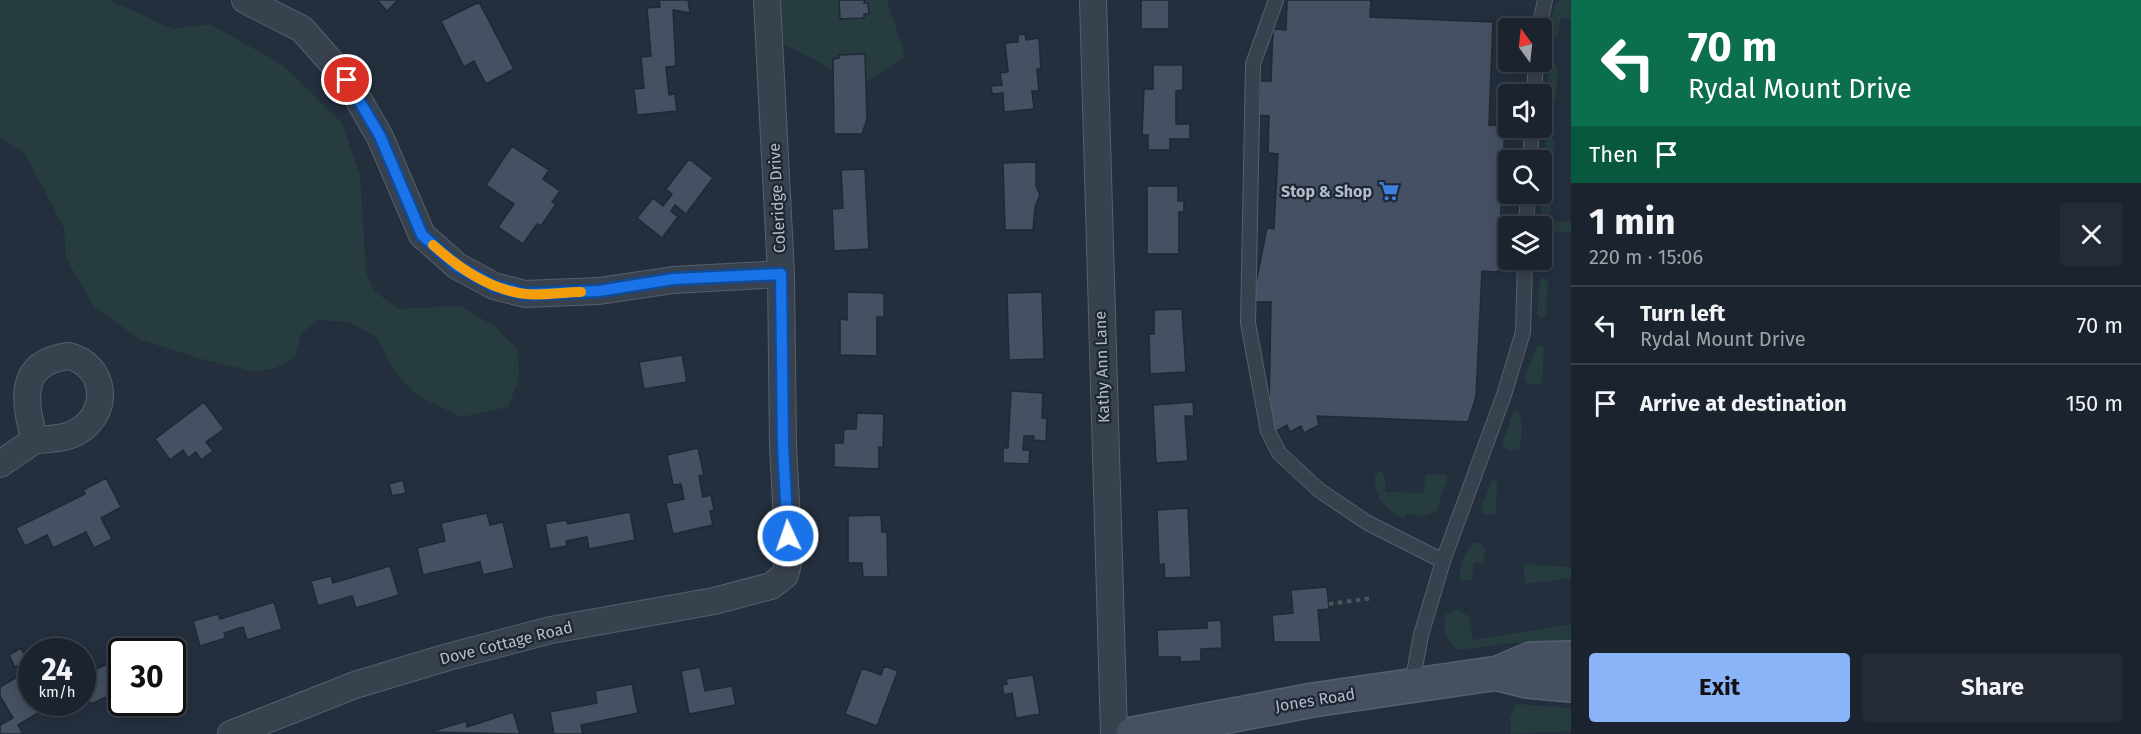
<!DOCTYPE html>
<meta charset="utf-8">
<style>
body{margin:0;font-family:"Fira Sans",sans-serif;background:#242b36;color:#f1f3f6;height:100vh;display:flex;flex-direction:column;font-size:22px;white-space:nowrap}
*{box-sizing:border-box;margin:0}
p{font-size:20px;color:#a0a4aa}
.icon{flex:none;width:33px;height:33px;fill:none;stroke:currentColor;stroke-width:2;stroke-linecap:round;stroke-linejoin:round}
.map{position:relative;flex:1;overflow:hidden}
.sheet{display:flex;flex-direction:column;background:#1b232e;width:570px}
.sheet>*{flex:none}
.hud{background:#0b6e4f;color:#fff;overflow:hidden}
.needle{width:39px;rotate:345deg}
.tools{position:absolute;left:1498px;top:18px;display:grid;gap:12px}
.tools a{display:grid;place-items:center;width:54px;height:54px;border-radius:6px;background:#1b232e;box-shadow:0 3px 15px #0003,0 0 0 2px #39404a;font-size:30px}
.speed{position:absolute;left:18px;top:638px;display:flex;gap:12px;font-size:30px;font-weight:700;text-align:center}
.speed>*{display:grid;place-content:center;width:78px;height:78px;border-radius:50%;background:#1b232e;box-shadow:0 3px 15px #0003,0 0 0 2px #39404a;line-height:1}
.speed small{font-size:15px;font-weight:400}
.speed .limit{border:3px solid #111;border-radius:9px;background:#fff;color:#111}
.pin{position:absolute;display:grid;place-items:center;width:51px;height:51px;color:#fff;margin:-26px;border:3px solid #fff;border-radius:50%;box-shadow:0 2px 6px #0007}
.me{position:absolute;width:66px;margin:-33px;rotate:357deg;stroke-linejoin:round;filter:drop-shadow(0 0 4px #0008)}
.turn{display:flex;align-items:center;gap:21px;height:126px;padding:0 18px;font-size:27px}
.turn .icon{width:78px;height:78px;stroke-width:2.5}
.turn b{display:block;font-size:42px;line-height:51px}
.then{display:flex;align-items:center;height:57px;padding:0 18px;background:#0003;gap:12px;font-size:22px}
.round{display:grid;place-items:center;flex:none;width:63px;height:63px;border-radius:6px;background:#242b36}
.summary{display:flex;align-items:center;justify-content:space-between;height:102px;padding:0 18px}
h1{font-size:36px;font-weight:700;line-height:45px}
.cta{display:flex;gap:12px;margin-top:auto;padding:12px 18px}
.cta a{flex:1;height:69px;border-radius:6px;background:#8ab4f8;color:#111;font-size:24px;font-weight:700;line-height:69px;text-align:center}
.cta a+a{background:#242b36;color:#f1f3f6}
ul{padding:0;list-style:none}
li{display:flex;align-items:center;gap:18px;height:78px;padding:0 18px;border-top:2px solid #39404a}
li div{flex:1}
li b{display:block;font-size:22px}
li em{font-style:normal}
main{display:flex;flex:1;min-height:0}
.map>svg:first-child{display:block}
.green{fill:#263c3f}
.building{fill:#455162;stroke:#1f2835;stroke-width:1.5}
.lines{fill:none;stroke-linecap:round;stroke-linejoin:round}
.service-casing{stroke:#565f6c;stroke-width:16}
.minor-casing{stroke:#565f6c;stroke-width:28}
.secondary-casing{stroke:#565f6c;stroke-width:36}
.path{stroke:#44595c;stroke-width:4;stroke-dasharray:4.5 4.5;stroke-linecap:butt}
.service{stroke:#38414e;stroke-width:14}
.minor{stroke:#38414e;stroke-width:26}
.secondary{stroke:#465061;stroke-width:33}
.route-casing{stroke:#114b97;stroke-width:15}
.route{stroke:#1a73e8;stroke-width:10}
.slow{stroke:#f59e0b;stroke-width:10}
.labels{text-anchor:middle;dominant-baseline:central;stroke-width:4.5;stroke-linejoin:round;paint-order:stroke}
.poi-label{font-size:16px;font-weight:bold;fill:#b4bcc9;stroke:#1d2633;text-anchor:end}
.street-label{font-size:16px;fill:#b4bcc9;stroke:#1d2633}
</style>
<main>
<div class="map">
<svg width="1571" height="734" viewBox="0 0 1571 734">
<rect width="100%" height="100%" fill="#242f3e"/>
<!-- green -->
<path class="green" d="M 0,0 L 109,0 L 173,29 L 210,24 L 281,64 L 342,123 L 360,176 L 366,272 L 374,291 L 399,309 L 460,306 L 496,327 L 518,350 L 519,379 L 508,407 L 461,417 L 418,396 L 395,372 L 377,337 L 349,322 L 318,320 L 301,334 L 295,357 L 275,368 L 255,372 L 202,359 L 141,340 L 94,307 L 66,258 L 64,228 L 25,153 L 0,137 Z
M 760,0 L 887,0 L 905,56 L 862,85 L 774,39 Z
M 1560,0 L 1570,0 L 1571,18 L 1561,18 L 1558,36 L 1553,37 C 1547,27 1551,7 1560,0 Z
M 1553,63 L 1558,67 L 1556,101 L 1551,104 L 1547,100 L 1548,67 Z
M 1548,135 L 1555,139 L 1553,172 L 1547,176 L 1543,171 L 1545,138 Z
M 1546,201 L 1551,206 L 1550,221 L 1571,222 L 1571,232 L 1550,232 L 1548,249 L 1544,252 L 1542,252 L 1541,206 Z
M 1540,278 L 1545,278 L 1548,282 L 1546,315 L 1542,318 L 1537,314 Z
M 1537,346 L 1542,345 L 1544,349 L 1542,382 L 1540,385 L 1527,384 L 1524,378 Z
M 1518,411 C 1523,421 1523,439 1518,450 L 1508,450 L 1502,444 L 1513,413 Z
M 1381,471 L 1385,478 L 1385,492 L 1423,493 L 1426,474 L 1448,475 L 1436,512 L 1425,516 L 1406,514 L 1404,519 C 1384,509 1374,497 1375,474 Z
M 1493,478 L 1497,480 L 1496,514 L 1483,515 L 1481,508 Z
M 1474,543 L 1481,543 L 1485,549 L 1484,563 L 1474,562 L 1472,580 L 1461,581 C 1456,572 1465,549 1474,543 Z
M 1523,564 L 1571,567 L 1571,578 L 1525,584 Z
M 1458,609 L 1469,617 L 1473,640 L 1571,624 L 1571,641 L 1512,643 L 1459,650 C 1446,643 1442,628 1446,614 Z
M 1516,704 L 1571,708 L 1571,731 L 1511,734 L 1510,717 Z"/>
<!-- building -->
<path class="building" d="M 377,0 L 398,0 L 387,11 Z
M 659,0 L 688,0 L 690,13 L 673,10 L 676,66 L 666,67 L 669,95 L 675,94 L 677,111 L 637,115 L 634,89 L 644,88 L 641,57 L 651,56 L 647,8 L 660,7 Z
M 839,0 L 865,0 L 864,3 L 868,3 L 869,14 L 864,14 L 864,18 L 840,19 Z
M 1141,0 L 1169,0 L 1169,29 L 1141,29 Z
M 1287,0 L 1371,0 L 1370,17 L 1493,22 L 1489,125 L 1505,126 L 1498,272 L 1482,271 L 1476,397 L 1468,422 L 1317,416 L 1319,425 L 1304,433 L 1301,426 L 1290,432 L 1287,425 L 1275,432 L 1269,411 L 1271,302 L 1252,302 L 1267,228 L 1274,229 L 1278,154 L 1268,153 L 1269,116 L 1259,115 L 1260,81 L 1271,81 L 1273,29 L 1286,30 Z
M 479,2 L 514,69 L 486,84 L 474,61 L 464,67 L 441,21 Z
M 1025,34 L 1026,40 L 1039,38 L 1041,69 L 1037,69 L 1039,91 L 1032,91 L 1034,109 L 1004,112 L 1003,93 L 992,94 L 991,86 L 1002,85 L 1000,73 L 1008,72 L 1005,43 L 1018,42 L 1018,35 Z
M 865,54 L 867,119 L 862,134 L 834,134 L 833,59 L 839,58 L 839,55 Z
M 1153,65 L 1183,65 L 1183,90 L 1176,91 L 1176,124 L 1190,124 L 1190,139 L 1170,139 L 1170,150 L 1148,150 L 1148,135 L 1142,135 L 1144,89 L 1153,89 Z
M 512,146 L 549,170 L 543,179 L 560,191 L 552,202 L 556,204 L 541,226 L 537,224 L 523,244 L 498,227 L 514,204 L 486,185 Z
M 689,159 L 713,178 L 686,214 L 675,205 L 671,211 L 678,217 L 662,238 L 637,218 L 653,198 L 663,206 L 672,194 L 666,189 Z
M 1036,162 L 1036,186 L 1040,195 L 1035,207 L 1033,230 L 1005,230 L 1003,163 Z
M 865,169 L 869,249 L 834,251 L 832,209 L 843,208 L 841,170 Z
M 1147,186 L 1178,186 L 1178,201 L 1184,201 L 1184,212 L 1179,212 L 1179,254 L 1147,254 Z
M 847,292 L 884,293 L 884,317 L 877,317 L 877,356 L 840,355 L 840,319 L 847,320 Z
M 1042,292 L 1044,359 L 1009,360 L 1007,293 Z
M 1182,309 L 1186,372 L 1150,374 L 1149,334 L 1154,334 L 1154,310 Z
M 682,355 L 687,382 L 644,389 L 639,362 Z
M 1011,391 L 1043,393 L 1042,418 L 1047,418 L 1046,441 L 1033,440 L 1034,436 L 1024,436 L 1023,450 L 1030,450 L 1029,464 L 1003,463 L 1003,448 L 1008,448 Z
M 204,402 L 224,429 L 206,442 L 213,451 L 201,460 L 196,452 L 188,458 L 183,450 L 170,460 L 155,439 Z
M 1193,402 L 1194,416 L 1185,416 L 1188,461 L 1156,463 L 1153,405 Z
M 857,413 L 884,414 L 883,448 L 879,447 L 879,469 L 834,467 L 834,443 L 843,443 L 844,429 L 856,429 Z
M 698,448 L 704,475 L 699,476 L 703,497 L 711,495 L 714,510 L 710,511 L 713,525 L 673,534 L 666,503 L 684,499 L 681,484 L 673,485 L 667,455 Z
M 106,478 L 121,507 L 101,518 L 112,539 L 94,548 L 86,532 L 53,548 L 47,535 L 25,546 L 16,528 L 85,494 L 83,490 Z
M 403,480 L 406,493 L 392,496 L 389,484 Z
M 1188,508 L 1191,577 L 1165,578 L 1164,564 L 1159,565 L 1157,510 Z
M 630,512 L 635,540 L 589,549 L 587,537 L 566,541 L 567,546 L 550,549 L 545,524 L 566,520 L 568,524 Z
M 487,513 L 490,525 L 503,522 L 514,568 L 483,575 L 480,562 L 423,575 L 417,548 L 445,541 L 441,523 Z
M 881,515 L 882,532 L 887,532 L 888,577 L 863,577 L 862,563 L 848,563 L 848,516 Z
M 390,566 L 399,595 L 356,608 L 352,596 L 318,606 L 311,581 L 331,576 L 333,583 Z
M 1327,587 L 1329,609 L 1318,610 L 1321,642 L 1274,642 L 1272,615 L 1293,613 L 1291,590 Z
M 274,602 L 282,629 L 247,640 L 243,627 L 224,633 L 226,638 L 200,646 L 193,621 L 218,614 L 220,619 Z
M 1221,620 L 1222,648 L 1201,649 L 1201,661 L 1180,662 L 1180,657 L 1158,657 L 1157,630 L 1207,628 L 1207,621 Z
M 21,648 L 27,661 L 15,667 L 9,655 Z
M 107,664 L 110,673 L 122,668 L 122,690 L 91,704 L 82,685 L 82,676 Z
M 884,666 L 898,671 L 877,726 L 845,714 L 862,668 L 881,675 Z
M 700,667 L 705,691 L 732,686 L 736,705 L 689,714 L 681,671 Z
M 1033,675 L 1040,714 L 1016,718 L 1012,693 L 1004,695 L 1002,685 L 1007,684 L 1006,679 Z
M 17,677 L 38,713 L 18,725 L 23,734 L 0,734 L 0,725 L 13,718 L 0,696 L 0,687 Z
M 632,684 L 638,713 L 581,725 L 583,734 L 554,734 L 550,712 L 597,703 L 595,691 Z
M 513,712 L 520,734 L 430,732 L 466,721 L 467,727 Z"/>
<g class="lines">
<!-- service casing -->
<g class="service-casing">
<path id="service" d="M 1276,0 L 1253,64 L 1248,323 L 1268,431 L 1279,453 L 1319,490 L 1366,522 L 1443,561 L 1421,635 L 1412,684
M 1539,28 L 1545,0
M 1534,94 L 1536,62
M 1530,160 L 1532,128
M 1526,226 L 1528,194
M 1443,561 L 1504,395 L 1523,332 L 1525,260"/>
</g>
<!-- minor casing -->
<g class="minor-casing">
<path id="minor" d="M 245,0 L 302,29 L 347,80 L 380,137 L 422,235 L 457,266 L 494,286 L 525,294 L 599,291 L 673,280 L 781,274
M 1093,0 L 1114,734
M 69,356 C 105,365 111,410 80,430 C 68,439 49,439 35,440 C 23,401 18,362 69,356 Z
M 0,464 L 35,440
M 231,734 L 355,685 L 448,657 L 551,630 L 714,601 L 771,586 L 785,575 L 789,559 L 783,446 L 781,274 L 767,0"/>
</g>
<!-- secondary casing -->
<g class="secondary-casing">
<path id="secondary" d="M 1499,674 L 1527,681 L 1571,685
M 1133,734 L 1313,700 L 1498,673 L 1531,659 L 1571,658"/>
</g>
<!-- path -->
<path class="path" d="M 1329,604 L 1372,598"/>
<!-- service -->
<use href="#service" class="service"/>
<!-- minor -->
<use href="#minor" class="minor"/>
<!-- secondary -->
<use href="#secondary" class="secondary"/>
</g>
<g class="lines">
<!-- route casing -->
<g class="route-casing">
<path id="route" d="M 347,80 L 380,136 L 422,235 L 457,266 L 494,286 L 525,294 L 599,291 L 673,279 L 781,274 L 783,446 L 788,536"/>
</g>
<!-- route -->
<use href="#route" class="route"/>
<!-- slow -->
<path class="slow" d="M 433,245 C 459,268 490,290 526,294 C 543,296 563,292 581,292"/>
</g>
<!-- icons -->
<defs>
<g id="supermarket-bare" transform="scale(1.62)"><path d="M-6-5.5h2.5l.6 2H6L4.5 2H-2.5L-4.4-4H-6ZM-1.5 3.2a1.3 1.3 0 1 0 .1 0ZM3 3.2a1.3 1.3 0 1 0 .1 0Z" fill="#3f7fe0" stroke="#1d2633" stroke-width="2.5" paint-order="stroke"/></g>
</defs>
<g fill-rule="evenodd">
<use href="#supermarket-bare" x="1389" y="191"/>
</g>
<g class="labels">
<!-- poi labels -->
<g class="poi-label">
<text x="1372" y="191">Stop &amp; Shop</text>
</g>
<!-- street labels -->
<g class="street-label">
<text transform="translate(777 198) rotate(-93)">Coleridge Drive</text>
<text transform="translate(1102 367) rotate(-92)">Kathy Ann Lane</text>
<text transform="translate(506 643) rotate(-14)">Dove Cottage Road</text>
<text transform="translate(1315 700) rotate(-9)">Jones Road</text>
</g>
</g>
</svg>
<div class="tools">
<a><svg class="needle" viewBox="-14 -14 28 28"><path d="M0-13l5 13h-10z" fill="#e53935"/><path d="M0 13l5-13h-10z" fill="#a0a4aa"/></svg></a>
<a><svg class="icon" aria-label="sound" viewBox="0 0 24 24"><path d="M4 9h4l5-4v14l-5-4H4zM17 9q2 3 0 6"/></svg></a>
<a><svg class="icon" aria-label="search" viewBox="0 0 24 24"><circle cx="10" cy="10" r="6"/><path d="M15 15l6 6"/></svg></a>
<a><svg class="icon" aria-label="layers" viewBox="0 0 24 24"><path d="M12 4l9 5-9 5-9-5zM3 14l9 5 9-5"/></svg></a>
</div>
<div class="speed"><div>24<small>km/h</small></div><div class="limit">30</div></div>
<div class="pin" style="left:347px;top:80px;background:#d93025"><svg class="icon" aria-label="arrive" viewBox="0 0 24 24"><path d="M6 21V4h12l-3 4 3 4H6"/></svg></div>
<svg class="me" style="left:788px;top:536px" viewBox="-20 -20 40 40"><circle r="17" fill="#1a73e8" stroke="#fff" stroke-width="3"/><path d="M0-11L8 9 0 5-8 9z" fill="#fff"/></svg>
</div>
<section class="sheet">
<div class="hud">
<div class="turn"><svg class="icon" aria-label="left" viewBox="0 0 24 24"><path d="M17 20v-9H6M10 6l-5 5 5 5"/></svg><div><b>70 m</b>Rydal Mount Drive</div></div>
<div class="then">Then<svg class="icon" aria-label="arrive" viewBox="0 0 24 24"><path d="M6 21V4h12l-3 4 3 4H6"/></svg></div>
</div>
<div class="summary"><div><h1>1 min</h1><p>220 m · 15:06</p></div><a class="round"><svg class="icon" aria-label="close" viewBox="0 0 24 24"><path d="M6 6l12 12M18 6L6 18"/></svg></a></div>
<ul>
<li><svg class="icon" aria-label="left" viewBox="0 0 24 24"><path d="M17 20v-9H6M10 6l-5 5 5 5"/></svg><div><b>Turn left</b><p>Rydal Mount Drive</p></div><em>70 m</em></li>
<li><svg class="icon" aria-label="arrive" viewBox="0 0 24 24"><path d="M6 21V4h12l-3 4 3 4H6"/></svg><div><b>Arrive at destination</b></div><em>150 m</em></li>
</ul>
<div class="cta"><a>Exit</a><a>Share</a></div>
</section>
</main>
